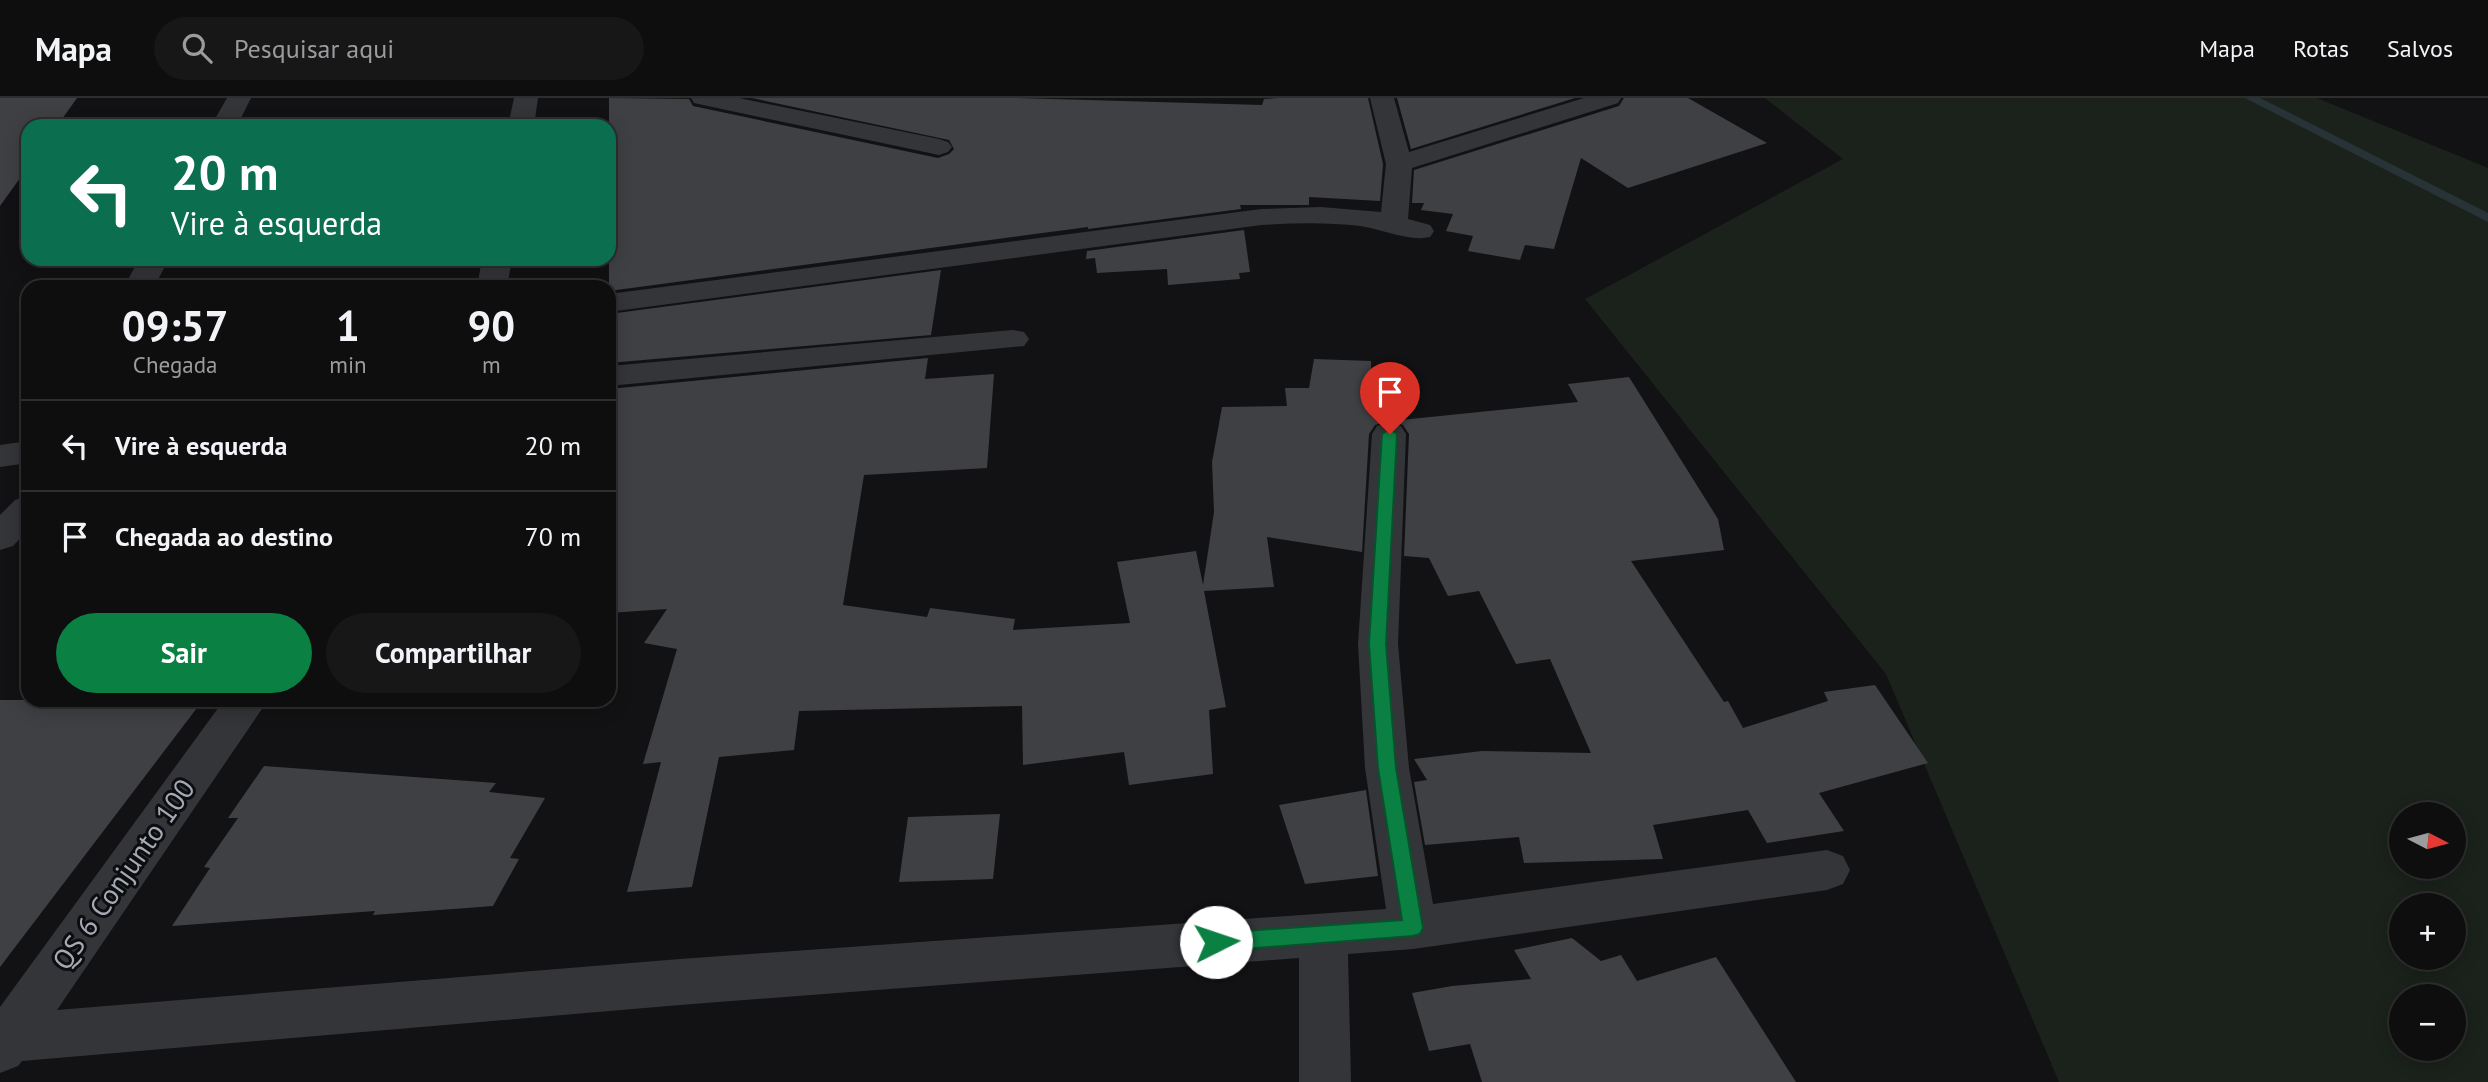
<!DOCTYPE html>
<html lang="pt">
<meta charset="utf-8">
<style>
body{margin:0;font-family:"PT Sans",sans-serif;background:#171718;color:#f1f3f6;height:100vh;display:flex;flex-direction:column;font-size:26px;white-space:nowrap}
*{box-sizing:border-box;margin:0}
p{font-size:23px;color:#9b9c9e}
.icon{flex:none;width:38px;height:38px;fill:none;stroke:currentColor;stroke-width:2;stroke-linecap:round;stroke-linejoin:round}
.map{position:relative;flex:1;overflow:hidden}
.sheet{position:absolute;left:21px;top:182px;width:595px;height:427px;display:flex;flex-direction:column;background:#0e0e0f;border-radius:21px;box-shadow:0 4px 18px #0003,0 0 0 2px #2e2e2f}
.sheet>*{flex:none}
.top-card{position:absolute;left:21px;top:21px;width:595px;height:147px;border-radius:21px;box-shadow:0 4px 18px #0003,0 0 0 2px #2e2e2f;background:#0b6e4f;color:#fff;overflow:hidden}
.needle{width:46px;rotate:96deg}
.controls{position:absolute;left:2389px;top:704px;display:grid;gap:14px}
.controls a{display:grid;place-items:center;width:77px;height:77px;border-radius:50%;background:#0e0e0f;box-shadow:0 4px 18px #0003,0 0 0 2px #2e2e2f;font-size:35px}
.pin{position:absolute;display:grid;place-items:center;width:60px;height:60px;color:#fff;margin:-72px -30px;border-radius:50% 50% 50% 0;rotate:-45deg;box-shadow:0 0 7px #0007}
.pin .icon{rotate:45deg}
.me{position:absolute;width:77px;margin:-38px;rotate:86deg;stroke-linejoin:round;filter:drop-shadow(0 0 5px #0008)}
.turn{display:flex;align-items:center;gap:24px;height:147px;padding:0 35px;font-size:32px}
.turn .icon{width:91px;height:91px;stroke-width:2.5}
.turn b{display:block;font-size:49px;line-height:60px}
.eta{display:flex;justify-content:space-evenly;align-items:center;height:119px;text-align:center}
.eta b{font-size:42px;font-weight:600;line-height:49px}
.cta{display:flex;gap:14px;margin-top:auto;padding:14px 35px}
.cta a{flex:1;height:80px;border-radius:42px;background:#0b8043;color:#fff;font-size:28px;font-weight:600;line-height:80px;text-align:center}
.cta a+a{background:#171718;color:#f1f3f6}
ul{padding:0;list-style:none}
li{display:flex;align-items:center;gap:21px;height:91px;padding:0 35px;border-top:2px solid #2e2e2f}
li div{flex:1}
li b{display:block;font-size:26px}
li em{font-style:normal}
header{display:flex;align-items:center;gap:42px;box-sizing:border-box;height:98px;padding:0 35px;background:#0e0e0f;border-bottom:2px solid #2e2e2f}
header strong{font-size:33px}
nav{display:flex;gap:38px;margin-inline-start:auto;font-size:24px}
.search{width:490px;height:63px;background:#171718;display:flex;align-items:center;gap:18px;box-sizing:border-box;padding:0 24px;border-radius:38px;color:#9b9c9e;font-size:26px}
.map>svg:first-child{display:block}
.green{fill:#1a221b;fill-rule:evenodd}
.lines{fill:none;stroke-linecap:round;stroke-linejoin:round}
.stream{fill:#283338;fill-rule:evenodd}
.building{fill:#3e4044}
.minor{fill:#333539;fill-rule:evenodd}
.route{fill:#0b8043;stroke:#07532c;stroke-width:2}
.labels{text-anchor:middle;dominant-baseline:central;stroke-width:6;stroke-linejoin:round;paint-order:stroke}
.near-street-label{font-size:28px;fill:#a3aab5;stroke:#0d0d0f}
</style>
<header>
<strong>Mapa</strong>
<div class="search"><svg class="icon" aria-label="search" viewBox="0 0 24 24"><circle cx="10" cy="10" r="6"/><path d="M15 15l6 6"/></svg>Pesquisar aqui</div>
<nav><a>Mapa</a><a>Rotas</a><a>Salvos</a></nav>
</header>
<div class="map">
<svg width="2488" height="984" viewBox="0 0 2488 984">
<rect width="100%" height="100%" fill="#121214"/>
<!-- green -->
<path class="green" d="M 1765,0 L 2317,0 L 2488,70 L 2488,984 L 2059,984 L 1886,576 L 1585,201 L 1843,61 ZM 2401,716 L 2454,716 L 2454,768 L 2401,768 ZM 2401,807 L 2454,807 L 2454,859 L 2401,859 ZM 2401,898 L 2454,898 L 2454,950 L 2401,950 Z"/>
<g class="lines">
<!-- stream -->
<path class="stream" d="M 2245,0 L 2260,0 L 2488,115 L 2488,124 Z"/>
</g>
<!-- building -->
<path class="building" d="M 0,0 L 77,0 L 57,28 L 28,28 L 28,69 L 0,108 Z
M 609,0 L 689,1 L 693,8 L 938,60 L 949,56 L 954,51 L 949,42 L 752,0 L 1018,0 L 1262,7 L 1264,1 L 1278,0 L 1368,0 L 1383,66 L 1380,103 L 1309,99 L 1309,107 L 1240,107 L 1241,111 L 1088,131 L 1088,129 L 609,193 Z
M 1397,0 L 1575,0 L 1411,51 Z
M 1624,0 L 1688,0 L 1767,45 L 1628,90 L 1581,60 L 1554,151 L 1525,147 L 1520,162 L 1468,153 L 1473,138 L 1446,133 L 1453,116 L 1421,112 L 1424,105 L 1412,105 L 1414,72 L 1619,8 Z
M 1244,132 L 1250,174 L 1239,175 L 1240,181 L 1168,187 L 1167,171 L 1097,175 L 1095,160 L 1086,161 L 1087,153 Z
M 941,172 L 931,237 L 609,265 L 609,216 Z
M 928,260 L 925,281 L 994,276 L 987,370 L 864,377 L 843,507 L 927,519 L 930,510 L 1015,521 L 1013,532 L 1130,525 L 1117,464 L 1196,453 L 1203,487 L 1214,414 L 1212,364 L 1222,309 L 1287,308 L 1285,290 L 1309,290 L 1314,261 L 1371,263 L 1372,294 L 1375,294 L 1377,324 L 1384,324 L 1375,327 L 1369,336 L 1362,454 L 1267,439 L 1274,489 L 1204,493 L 1226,609 L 1209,612 L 1213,676 L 1129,687 L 1124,654 L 1023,667 L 1022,608 L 799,613 L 794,652 L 719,659 L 692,789 L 627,794 L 661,664 L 643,666 L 677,551 L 644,545 L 667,511 L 609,515 L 609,291 Z
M 1629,279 L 1718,421 L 1724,452 L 1631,463 L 1724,604 L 1728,603 L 1743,630 L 1828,603 L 1824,594 L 1875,587 L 1928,665 L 1819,695 L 1844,733 L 1767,745 L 1748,712 L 1653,727 L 1663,761 L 1524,765 L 1519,739 L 1425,747 L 1414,684 L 1427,682 L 1414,661 L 1482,653 L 1591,655 L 1550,561 L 1516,566 L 1479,493 L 1448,498 L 1429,460 L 1404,458 L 1409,336 L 1403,327 L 1391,323 L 1578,304 L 1568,286 Z
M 0,602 L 203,602 L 0,869 Z
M 264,668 L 496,685 L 489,694 L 545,700 L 510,760 L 519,761 L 493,808 L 373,817 L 375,813 L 172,828 L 210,770 L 204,769 L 238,720 L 228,720 Z
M 1366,692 L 1378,778 L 1305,786 L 1279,707 Z
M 1000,716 L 993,781 L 899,784 L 908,719 Z
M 1572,840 L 1601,863 L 1621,857 L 1637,883 L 1716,859 L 1796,984 L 1482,984 L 1470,946 L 1429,953 L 1412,895 L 1452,888 L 1531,881 L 1514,852 Z"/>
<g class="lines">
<!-- minor -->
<path class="minor" d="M 227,0 L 251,0 L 237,28 L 211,28 Z
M 514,0 L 538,0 L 534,28 L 508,28 Z
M 691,0 L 739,0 L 939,41 L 948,44 L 952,49 L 948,54 L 939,57 L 703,7 L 694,5 Z
M 1370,0 L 1394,0 L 1409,54 L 1584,0 L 1621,0 L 1618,5 L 1412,70 L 1408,121 L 1430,127 L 1434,133 L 1430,139 C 1409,144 1382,131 1360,128 C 1327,124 1294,125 1261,127 L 609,214 L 609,196 L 1261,111 L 1321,109 L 1381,114 L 1386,66 Z
M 139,161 L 169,161 L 154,189 L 124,189 Z
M 482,161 L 512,161 L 507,189 L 477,189 Z
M 1013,232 L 1024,234 L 1029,241 L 1024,248 L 609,288 L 609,268 Z
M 1389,325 L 1401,328 L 1406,336 L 1398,546 L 1409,670 L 1433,806 L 1827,752 L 1843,758 L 1850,772 L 1843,786 L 1827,792 L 1413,851 L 1348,856 L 1351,984 L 1299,984 L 1299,860 L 680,907 L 22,963 L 18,968 L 0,975 L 0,909 L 224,602 L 268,602 L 57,912 L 680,861 L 1386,811 L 1365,670 L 1358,546 L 1372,336 L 1377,328 Z
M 28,343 L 28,365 L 0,369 L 0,347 Z
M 28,398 L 28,432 L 13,448 L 0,452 L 0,417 L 15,402 Z"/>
</g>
<!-- route -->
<path class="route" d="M 1390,331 L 1397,336 L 1386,546 L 1396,670 L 1423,830 L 1420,836 L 1413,838 L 1216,853 L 1209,851 L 1206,844 L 1209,838 L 1216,835 L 1402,822 L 1378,670 L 1369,546 L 1382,336 Z"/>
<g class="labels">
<!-- near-street labels -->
<g class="near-street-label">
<text transform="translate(123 776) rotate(-55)">QS 6 Conjunto 100</text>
</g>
</g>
</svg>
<div class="controls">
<a><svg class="needle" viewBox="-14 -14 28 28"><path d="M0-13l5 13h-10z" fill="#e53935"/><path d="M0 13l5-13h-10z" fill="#9b9c9e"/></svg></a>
<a>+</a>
<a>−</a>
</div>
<div class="pin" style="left:1390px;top:336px;background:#d93025"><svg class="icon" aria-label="arrive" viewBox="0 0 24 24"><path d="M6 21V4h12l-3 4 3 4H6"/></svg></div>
<svg class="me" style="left:1216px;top:844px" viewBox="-20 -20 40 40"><circle r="19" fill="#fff"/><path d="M0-13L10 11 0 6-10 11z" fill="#0b8043"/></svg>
<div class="top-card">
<div class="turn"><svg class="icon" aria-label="left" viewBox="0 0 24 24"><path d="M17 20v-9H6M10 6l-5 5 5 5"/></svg><div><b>20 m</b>Vire à esquerda</div></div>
</div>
<section class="sheet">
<div class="eta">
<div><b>09:57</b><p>Chegada</p></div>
<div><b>1</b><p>min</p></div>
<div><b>90</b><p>m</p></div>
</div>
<ul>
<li><svg class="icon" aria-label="left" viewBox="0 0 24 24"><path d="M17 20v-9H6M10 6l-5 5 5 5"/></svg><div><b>Vire à esquerda</b></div><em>20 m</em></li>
<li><svg class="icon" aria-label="arrive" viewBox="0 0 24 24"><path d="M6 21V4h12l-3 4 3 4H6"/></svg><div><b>Chegada ao destino</b></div><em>70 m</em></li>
</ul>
<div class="cta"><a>Sair</a><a>Compartilhar</a></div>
</section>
</div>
